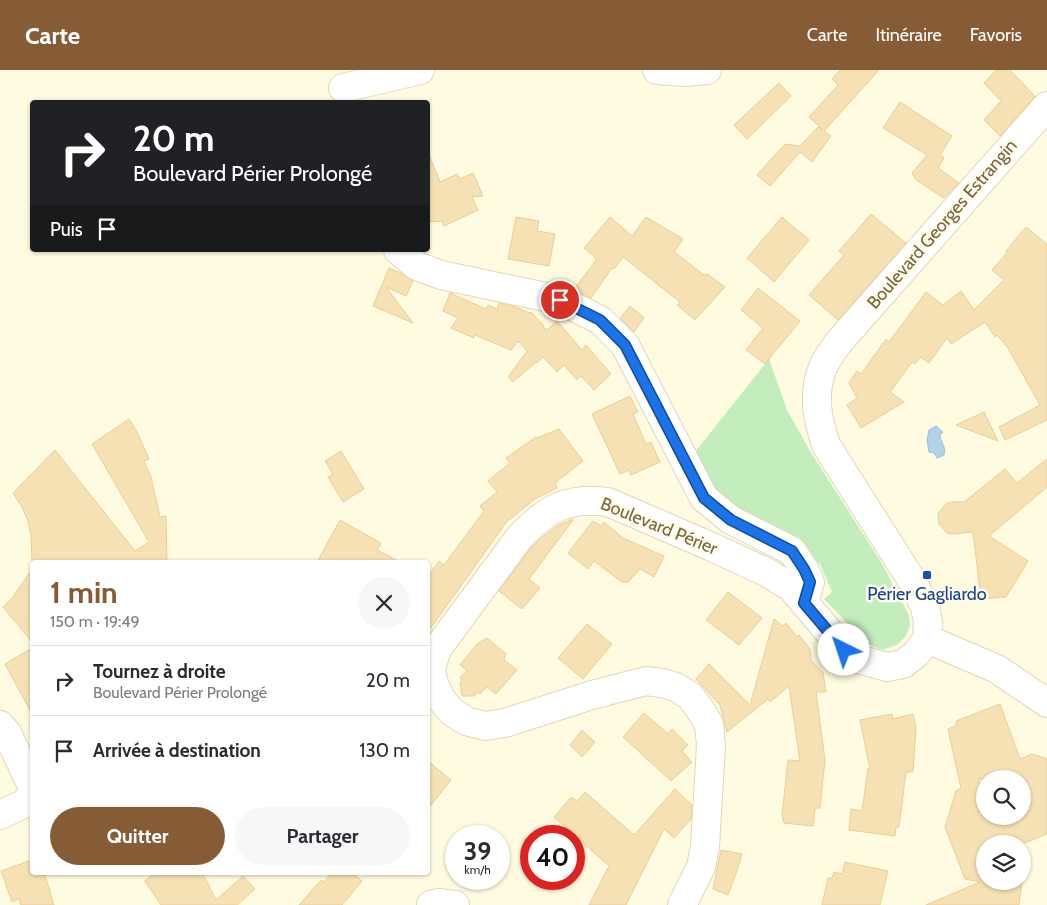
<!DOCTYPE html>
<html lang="fr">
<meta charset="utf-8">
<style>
body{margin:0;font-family:Cabin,sans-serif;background:#f7f7f7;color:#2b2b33;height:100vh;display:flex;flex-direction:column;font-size:19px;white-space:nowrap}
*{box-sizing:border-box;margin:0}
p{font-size:16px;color:#7c7c81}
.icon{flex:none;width:28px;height:28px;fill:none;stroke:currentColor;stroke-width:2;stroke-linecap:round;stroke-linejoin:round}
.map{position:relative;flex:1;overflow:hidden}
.panel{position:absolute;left:30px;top:490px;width:400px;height:315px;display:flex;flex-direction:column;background:#fff;border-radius:5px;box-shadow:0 1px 4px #0004}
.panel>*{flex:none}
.top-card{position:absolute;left:30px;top:30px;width:400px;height:152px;border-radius:5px;box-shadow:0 1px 4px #0004;background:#202124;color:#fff;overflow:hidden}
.controls{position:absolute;left:976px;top:700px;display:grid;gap:10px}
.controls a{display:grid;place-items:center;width:55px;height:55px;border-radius:50%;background:#fff;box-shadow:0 1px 4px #0004;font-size:25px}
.speed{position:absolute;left:445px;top:755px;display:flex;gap:10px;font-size:25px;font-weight:700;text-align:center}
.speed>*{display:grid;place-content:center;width:65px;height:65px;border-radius:50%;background:#fff;box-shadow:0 1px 4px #0004;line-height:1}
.speed small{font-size:12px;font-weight:400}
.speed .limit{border:8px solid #d22;background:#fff;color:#111}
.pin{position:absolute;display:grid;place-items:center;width:42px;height:42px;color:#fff;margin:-21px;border:2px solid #fff;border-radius:50%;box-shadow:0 1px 5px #0007}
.me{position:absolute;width:55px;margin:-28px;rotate:319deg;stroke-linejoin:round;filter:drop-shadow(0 0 4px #0008)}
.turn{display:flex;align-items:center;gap:18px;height:105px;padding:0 20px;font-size:22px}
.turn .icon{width:65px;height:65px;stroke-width:2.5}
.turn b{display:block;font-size:35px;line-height:42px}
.then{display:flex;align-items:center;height:48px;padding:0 20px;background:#0003;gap:10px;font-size:19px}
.round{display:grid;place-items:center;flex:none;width:52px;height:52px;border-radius:26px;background:#f7f7f7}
.headline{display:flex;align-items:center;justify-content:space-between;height:85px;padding:0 20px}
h1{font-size:30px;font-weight:800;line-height:38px;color:#865c36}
.action{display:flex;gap:10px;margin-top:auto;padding:10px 20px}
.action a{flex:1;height:58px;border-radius:30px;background:#865c36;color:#fff;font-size:20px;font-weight:800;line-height:58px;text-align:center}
.action a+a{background:#f7f7f7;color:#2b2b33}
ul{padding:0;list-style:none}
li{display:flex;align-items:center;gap:15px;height:70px;padding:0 20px;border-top:1px solid #e1e1e2}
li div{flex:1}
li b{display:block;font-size:19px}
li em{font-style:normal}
header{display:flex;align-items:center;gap:30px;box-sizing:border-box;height:70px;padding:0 25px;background:#865c36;color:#fff}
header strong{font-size:24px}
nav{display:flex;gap:28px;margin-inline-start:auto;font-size:18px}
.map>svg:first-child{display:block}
.green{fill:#c4edbd}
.water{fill:#b3d2ea;stroke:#98bfdc}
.building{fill:#f6e1b5;stroke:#ebcd94;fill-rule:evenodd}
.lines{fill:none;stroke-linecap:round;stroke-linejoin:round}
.minor-casing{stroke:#e1d7b8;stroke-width:30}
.minor{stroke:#fff;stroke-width:28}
.route-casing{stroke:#114b97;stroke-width:12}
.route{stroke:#1a73e8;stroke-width:9}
.transit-dot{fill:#1a4fb4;stroke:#fffce8;stroke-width:2}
.labels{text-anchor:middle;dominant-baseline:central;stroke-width:5;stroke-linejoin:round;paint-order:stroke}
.street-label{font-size:18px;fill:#776545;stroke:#fffce8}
.transit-label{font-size:18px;fill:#164399;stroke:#fffce8}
</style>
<header>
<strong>Carte</strong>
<nav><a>Carte</a><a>Itinéraire</a><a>Favoris</a></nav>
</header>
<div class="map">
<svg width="1047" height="835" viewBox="0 0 1047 835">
<rect width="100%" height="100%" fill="#fefbe0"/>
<!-- green -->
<path class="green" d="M 769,289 L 787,340 L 810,381 L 883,495 L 909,545 L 910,556 L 906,566 L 897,575 L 882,580 L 867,573 L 824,529 L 832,522 L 820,494 L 795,474 L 711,423 L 691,387 Z"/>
<!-- water -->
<path class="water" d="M 936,356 L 943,362 L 940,365 C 940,372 947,377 944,385 L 937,388 L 934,383 L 929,382 L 927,370 L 929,360 Z"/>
<!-- building -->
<path class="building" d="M 840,0 L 879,0 L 824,61 L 831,66 L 812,92 L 800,82 L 770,116 L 757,105 L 785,74 L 800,76 L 818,57 L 823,60 L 809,47 L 838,15 L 832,9 Z
M 996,0 L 1010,0 L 1035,26 L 1000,66 L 984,50 L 1001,31 L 984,13 Z
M 779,13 L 791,26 L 747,69 L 734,55 Z
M 900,32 L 952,66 L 940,85 L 944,88 L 938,98 L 959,113 L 944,128 L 916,110 L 912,103 L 927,85 L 883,58 Z
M 428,82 L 440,112 L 457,104 L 460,109 L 473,103 L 483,126 L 472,127 L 478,140 L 444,156 L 442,151 L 428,152 Z
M 871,144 L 906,173 L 838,250 L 809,225 L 844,185 L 839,181 Z
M 516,147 L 539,151 L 537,161 L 555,164 L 549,196 L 508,189 Z
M 610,147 L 632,166 L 646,147 L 683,169 L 674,182 L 704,205 L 707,204 L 725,217 L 695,250 L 677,235 L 680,232 L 623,187 L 614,199 L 612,198 L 591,228 L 574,219 L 597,189 L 584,178 Z
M 782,147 L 809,170 L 774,212 L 747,188 Z
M 1026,157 L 1047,174 L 1047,350 L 1005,370 L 999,357 L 1040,335 L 1008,278 L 997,265 L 995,267 L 985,252 L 951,274 L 947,268 L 929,293 L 920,287 L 915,294 L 912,292 L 890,322 L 904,332 L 861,358 L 847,335 L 857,328 L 849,313 L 857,301 L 861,304 L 886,269 L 889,272 L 926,222 L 943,235 L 961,221 L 974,240 L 1004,210 L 992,200 L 1007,183 L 1006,181 Z
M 389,198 L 401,203 L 413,211 L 406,226 L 386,217 L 413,253 L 373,236 Z
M 758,218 L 800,251 L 765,294 L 746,280 L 763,258 L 741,240 Z
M 450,223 L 486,239 L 488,235 L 497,239 L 499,233 L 515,237 L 530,243 L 531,242 L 544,256 L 544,260 L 545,258 L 547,260 L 557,251 L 582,280 L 586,275 L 611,304 L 594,320 L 581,306 L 577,310 L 564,295 L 557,302 L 543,287 L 537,293 L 536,292 L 513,312 L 508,307 L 527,281 L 518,271 L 511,280 L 475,265 L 474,268 L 451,258 L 458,248 L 443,241 Z
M 630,236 L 644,248 L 634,262 L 620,248 Z
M 630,326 L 638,342 L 633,344 L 646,374 L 651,372 L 660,392 L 631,405 L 629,400 L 620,404 L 592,344 Z
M 984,342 L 998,371 L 956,355 Z
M 129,349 L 137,362 L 149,389 L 144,391 L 151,407 L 160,447 L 166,446 L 167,492 L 32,492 L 31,465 L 28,451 L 22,437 L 13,423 L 55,380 L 135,481 L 149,472 L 92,374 Z
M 559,359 L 583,391 L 555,413 L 557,418 L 535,429 L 509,450 L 508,450 L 428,562 L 428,507 L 439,491 L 444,495 L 484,441 L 480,436 L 497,422 L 488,411 L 510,393 L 506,388 L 536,367 L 537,368 Z
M 341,381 L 364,419 L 343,432 L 328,407 L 333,404 L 325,391 Z
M 1047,389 L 1047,417 L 989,466 L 1028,491 L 1006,527 L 981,529 L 973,462 L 953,464 L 947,463 L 939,454 L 938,443 L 946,434 L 952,432 L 964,432 L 1005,399 L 1017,413 Z
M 572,449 L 573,450 L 529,509 L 540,518 L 522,539 L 499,521 L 531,478 L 540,469 L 557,456 Z
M 340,450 L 381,473 L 377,480 L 400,492 L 317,492 Z
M 593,451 L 601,456 L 604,452 L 623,468 L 664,486 L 654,507 L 640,499 L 628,512 L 622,512 L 594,491 L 588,499 L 568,483 Z
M 32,499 L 32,572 L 3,537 L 13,527 Z
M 728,522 L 762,548 L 739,575 L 706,550 Z
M 774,549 L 783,556 L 786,553 L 797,567 L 799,565 L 810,579 L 811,590 L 823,603 L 826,622 L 816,622 L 825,690 L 820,738 L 815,738 L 813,756 L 784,753 L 782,745 L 788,690 L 800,691 L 789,616 L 770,632 L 768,629 L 727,662 L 719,632 L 718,633 L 696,609 L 709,594 L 750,635 Z
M 587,554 L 612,574 L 583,609 L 558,588 Z
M 487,568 L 506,584 L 504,590 L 517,600 L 496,624 L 487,617 L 480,624 L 478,622 L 474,626 L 462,626 L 460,613 L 462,610 L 460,608 L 467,600 L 460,595 L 477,574 Z
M 32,578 L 32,644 L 5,594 Z
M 1000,634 L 1020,689 L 1032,684 L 1047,689 L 1047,764 L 1022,774 L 985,774 L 985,811 L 1022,811 L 1019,835 L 926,835 L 980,812 L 965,809 L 945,757 L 956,721 L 961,718 L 948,659 L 957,655 L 956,651 ZM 978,709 L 1022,709 L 1022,746 L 985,746 L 985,727 Z
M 644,643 L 668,664 L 672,659 L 688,675 L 682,681 L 692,692 L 671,711 L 623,667 Z
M 892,644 L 893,649 L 913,644 L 916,658 L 913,702 L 906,702 L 899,757 L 896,757 L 895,766 L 849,760 L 851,739 L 862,741 L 868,698 L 870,699 L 860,650 Z
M 582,660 L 595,672 L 582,687 L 570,675 Z
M 428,691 L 451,710 L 428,739 Z
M 675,719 L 692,735 L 691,749 L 674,768 L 664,759 L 626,835 L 589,835 L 609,796 L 554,747 L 571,727 L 577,731 L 585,722 L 634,765 Z
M 721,780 L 742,784 L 738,798 L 728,825 L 713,819 Z
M 32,790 L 32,802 L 44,802 L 54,835 L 21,835 L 19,829 L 12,832 L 1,801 Z
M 845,792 L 888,801 L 880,835 L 822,835 L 828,808 L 832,808 L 834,802 L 842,804 Z
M 155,802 L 202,802 L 216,830 L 243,806 L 255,819 L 237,835 L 161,835 L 145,811 Z
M 332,802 L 351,802 L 362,811 L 342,835 L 299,835 L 321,810 L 324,812 Z"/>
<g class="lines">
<!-- minor casing -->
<g class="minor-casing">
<path id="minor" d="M 657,0 L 685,2 L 707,0
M 343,18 L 420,0
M 398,180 L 417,196 L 441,205 L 560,230 L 600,250 L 625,275 L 704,428 L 731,450 L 792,481 L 804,499 L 810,512 L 804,533
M 927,569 L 997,599 L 1047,633
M 0,655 L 7,663 L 32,716
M 0,745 L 32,730
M 431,835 L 438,833 L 455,835
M 682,835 L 701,797 L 705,777 L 711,675 L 709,654 L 699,638 L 690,626 L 676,617 L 662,613 L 646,611 L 592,625 L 505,653 L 485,656 L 466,651 L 451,641 L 441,629 L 433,611 L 431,598 L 437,579 L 519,468 C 546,439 568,426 608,432 L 712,477 L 768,503 L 792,518 L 844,580 L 862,590 L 887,597 L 903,594 L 916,584 L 927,569 L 928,552 L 925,537 L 911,509 L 826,375 C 818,350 812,326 822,300 C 825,290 833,281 838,273 L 1047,36"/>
</g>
<!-- minor -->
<use href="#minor" class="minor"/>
</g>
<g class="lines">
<!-- route casing -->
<g class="route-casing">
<path id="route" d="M 560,230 L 600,250 L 625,275 L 704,428 L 731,450 L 792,481 L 804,499 L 810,512 L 804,533 L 844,580"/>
</g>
<!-- route -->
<use href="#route" class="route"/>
</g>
<!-- markers -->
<rect class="transit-dot" x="922" y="500" width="10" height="10" rx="2.5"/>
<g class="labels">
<!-- street labels -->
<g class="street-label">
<text transform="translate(942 154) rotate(-49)">Boulevard Georges Estrangin</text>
<text transform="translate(659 456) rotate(22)">Boulevard Périer</text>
</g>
<!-- transit labels -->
<g class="transit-label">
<text x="927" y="524">Périer Gagliardo</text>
</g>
</g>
</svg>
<div class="controls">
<a><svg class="icon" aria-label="search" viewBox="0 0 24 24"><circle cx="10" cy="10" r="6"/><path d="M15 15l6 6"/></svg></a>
<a><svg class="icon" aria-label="layers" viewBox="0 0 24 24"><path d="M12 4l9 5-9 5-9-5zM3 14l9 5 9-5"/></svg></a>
</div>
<div class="speed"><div>39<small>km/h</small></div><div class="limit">40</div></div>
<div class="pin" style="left:560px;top:230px;background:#d93025"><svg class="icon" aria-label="arrive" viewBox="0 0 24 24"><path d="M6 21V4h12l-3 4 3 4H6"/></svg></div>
<svg class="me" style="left:844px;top:580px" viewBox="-20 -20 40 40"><circle r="19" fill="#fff"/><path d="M0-13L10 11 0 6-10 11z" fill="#1a73e8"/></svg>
<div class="top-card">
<div class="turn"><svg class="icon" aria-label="right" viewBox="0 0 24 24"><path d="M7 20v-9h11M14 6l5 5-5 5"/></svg><div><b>20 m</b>Boulevard Périer Prolongé</div></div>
<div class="then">Puis<svg class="icon" aria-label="arrive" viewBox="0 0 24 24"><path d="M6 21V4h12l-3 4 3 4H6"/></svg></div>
</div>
<section class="panel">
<div class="headline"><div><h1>1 min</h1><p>150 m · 19:49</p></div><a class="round"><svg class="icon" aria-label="close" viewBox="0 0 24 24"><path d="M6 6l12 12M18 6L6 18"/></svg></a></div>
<ul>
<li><svg class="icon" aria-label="right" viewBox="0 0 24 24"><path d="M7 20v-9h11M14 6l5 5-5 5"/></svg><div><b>Tournez à droite</b><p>Boulevard Périer Prolongé</p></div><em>20 m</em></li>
<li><svg class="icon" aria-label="arrive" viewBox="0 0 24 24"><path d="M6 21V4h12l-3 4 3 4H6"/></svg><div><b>Arrivée à destination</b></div><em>130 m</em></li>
</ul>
<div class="action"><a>Quitter</a><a>Partager</a></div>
</section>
</div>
